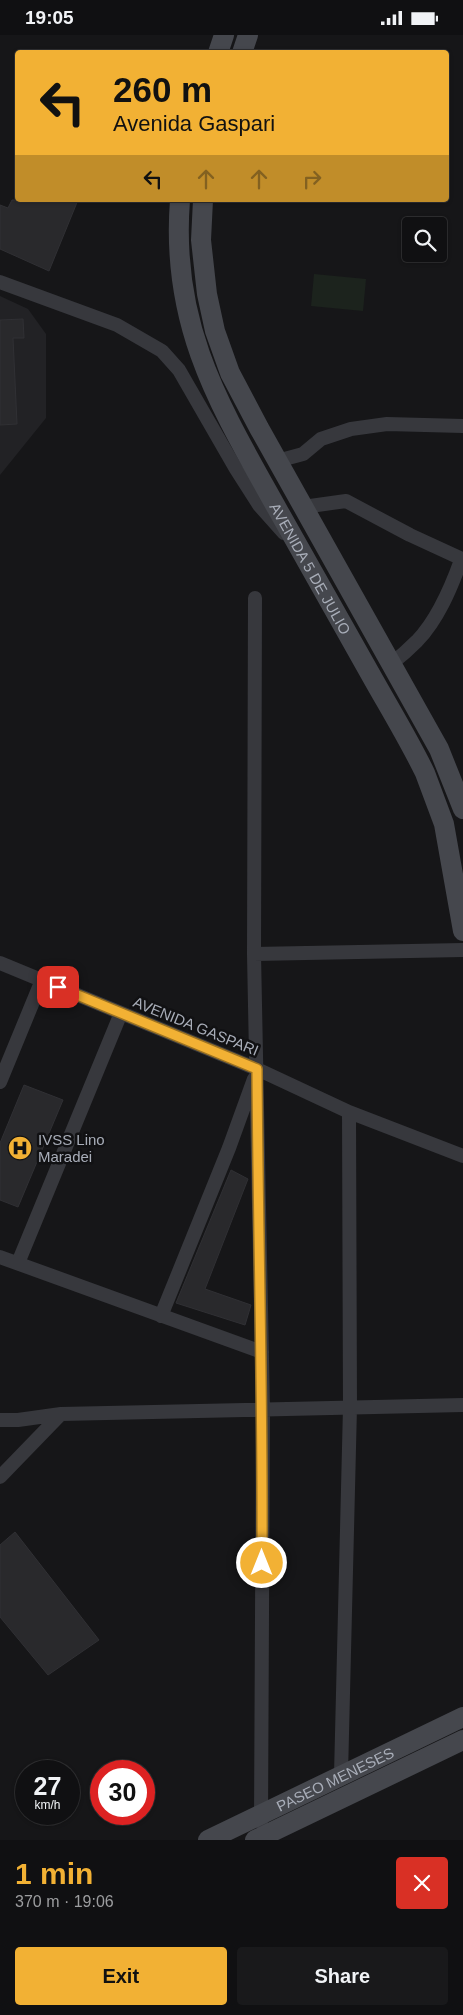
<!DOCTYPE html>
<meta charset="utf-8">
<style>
body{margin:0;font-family:Arial,sans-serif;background:#19191b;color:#f1f3f6;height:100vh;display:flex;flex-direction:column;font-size:19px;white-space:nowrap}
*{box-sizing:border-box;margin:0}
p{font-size:16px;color:#9c9d9f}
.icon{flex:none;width:28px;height:28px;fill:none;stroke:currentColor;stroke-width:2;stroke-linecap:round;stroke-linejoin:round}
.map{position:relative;height:1805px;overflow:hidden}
.sheet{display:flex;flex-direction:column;background:#101012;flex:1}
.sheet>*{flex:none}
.hud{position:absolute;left:15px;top:15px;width:434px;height:152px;border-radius:5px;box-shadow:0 1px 4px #0004,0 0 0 1px #303032;background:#f2b134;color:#111;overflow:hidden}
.controls{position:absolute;left:402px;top:182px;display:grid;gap:10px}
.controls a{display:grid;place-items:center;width:45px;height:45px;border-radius:5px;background:#101012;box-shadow:0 1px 4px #0004,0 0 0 1px #303032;font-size:25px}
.speed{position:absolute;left:15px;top:1725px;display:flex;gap:10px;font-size:25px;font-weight:700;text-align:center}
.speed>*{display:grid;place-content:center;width:65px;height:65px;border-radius:50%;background:#101012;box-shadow:0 1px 4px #0004,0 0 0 1px #303032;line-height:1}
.speed small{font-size:12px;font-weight:400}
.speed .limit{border:8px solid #d22;background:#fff;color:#111}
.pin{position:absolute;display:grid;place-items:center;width:42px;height:42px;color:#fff;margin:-21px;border-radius:10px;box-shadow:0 2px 8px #0006}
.me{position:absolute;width:55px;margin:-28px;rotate:0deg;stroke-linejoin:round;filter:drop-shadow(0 0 4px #0008)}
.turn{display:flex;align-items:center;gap:18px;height:105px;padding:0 15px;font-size:22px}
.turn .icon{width:65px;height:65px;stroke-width:2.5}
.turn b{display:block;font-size:35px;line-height:42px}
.lanes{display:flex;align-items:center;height:48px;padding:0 15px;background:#0003;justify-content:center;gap:25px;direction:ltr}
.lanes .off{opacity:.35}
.round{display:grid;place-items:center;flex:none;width:52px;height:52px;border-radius:5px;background:#19191b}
.headline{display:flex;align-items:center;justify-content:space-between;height:85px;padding:0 15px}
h1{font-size:30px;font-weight:800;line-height:38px;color:#f2b134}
.cta{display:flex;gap:10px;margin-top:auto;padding:10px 15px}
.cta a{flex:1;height:58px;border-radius:5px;background:#f2b134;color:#111;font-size:20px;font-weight:800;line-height:58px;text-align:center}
.cta a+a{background:#19191b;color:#f1f3f6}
.status{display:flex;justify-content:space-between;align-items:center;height:35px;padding:0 25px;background:#101012;direction:ltr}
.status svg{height:14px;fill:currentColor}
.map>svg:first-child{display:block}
.built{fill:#222225}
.green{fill:#1c231d}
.building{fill:#29292c;stroke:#303034}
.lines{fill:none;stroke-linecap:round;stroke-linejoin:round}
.street{stroke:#37383d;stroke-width:14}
.secondary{stroke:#45474d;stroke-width:20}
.route-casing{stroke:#9d7322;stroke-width:12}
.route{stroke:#f2b134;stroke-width:9}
.labels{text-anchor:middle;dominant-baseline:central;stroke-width:5;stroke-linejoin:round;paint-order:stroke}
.street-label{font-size:15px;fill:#a8adb8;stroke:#111113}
.poi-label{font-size:15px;fill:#a8adb8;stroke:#111113;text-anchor:start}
</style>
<div class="status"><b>19:05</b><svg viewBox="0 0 49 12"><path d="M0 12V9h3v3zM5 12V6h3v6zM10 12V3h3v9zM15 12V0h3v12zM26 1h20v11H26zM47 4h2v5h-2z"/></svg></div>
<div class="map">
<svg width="463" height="1805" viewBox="0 0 463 1805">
<rect width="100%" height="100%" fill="#161618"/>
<!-- built -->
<path class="built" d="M 0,261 L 28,274 L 46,299 L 46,383 L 0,440 Z"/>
<!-- green -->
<path class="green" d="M 314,239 L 366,244 L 363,276 L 311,271 Z"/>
<!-- building -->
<path class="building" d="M 12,165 L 78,165 L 49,236 L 0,214 L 0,170 L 8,173 Z
M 23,284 L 24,303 L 13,303 L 17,389 L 0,390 L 0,285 Z
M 24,1050 L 63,1065 L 18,1172 L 0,1165 L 0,1108 Z
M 231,1135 L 248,1144 L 205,1254 L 251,1270 L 245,1290 L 176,1268 Z
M 15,1497 L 99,1605 L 48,1640 L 0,1582 L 0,1510 Z"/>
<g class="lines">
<!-- street -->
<path class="street" d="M 0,247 L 117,290 L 162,316 L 179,335 L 236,434 L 259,470 L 284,498
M 277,426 L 303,419 L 321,404 L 351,394 L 387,389 L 463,391
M 303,472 L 346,466 L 410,500 L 462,524 L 461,525 L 463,527
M 255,563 L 254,919 L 263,1374 L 261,1787
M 391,629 C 400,622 409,614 417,606 C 438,584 451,553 461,525
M 254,919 L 463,915
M 0,928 L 257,1034 L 349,1077 L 463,1121
M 0,1047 L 42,945
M 0,1222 L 262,1317
M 18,1228 L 121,978
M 161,1281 L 229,1113 L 254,1044
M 0,1385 L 18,1385 L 61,1379 L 463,1370
M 0,1442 L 61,1379
M 341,1740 L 350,1372 L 349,1077"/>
<!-- secondary -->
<g class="secondary">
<path d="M 218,18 L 224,0"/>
<path d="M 242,18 L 248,0"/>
<path id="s1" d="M 180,165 C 170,292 220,371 279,477 C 310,532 341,587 372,642 C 390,674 409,705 425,738 L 444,789 L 463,896"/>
<path d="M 203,165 L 201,205 L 207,259 L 215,296 L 230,338 L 259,393 L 439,714 L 463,774"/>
<path id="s2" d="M 208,1805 L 463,1682"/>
<path d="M 255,1805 L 463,1705"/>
</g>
</g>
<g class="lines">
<!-- route casing -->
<g class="route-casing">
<path id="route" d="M 58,952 L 257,1034 C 258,1199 263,1363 262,1528"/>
</g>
<!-- route -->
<use href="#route" class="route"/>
</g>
<!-- icons -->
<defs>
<g id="hospital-disc" transform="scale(1.25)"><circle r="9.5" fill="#f2b134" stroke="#111113"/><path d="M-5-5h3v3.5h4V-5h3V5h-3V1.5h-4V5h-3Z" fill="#111"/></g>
</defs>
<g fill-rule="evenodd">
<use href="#hospital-disc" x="20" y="1113"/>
</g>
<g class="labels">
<!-- street labels -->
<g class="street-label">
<text stroke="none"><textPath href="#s1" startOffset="398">AVENIDA 5 DE JULIO</textPath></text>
<text transform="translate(196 991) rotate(22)">AVENIDA GASPARI</text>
<text stroke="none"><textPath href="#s2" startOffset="141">PASEO MENESES</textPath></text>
</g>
<!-- poi labels -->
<g class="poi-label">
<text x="38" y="1104">IVSS Lino<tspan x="38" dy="17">Maradei</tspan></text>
</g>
</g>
</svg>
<div class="controls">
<a><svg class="icon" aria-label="search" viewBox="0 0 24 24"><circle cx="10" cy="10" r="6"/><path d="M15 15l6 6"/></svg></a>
</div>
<div class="speed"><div>27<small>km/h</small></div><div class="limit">30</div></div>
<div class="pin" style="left:58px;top:952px;background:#d93025"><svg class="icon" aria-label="arrive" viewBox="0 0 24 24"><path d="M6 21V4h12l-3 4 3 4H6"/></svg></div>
<svg class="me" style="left:262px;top:1528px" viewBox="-20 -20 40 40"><circle r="17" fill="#f2b134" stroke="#fff" stroke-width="3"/><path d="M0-11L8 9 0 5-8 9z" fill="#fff"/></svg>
<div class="hud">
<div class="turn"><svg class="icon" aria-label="left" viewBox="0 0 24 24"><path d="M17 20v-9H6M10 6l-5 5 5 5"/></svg><div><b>260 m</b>Avenida Gaspari</div></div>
<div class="lanes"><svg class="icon" aria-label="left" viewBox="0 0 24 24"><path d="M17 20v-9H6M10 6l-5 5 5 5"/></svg><svg class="icon off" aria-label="ahead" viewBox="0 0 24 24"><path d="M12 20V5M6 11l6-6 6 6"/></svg><svg class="icon off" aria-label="ahead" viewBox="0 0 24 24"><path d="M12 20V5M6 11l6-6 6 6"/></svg><svg class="icon off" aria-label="right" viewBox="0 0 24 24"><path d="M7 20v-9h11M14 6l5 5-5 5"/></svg></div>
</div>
</div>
<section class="sheet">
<div class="headline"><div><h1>1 min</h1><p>370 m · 19:06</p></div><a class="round" style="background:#d93025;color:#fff"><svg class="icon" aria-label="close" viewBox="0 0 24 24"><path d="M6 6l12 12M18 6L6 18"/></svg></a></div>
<div class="cta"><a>Exit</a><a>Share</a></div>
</section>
